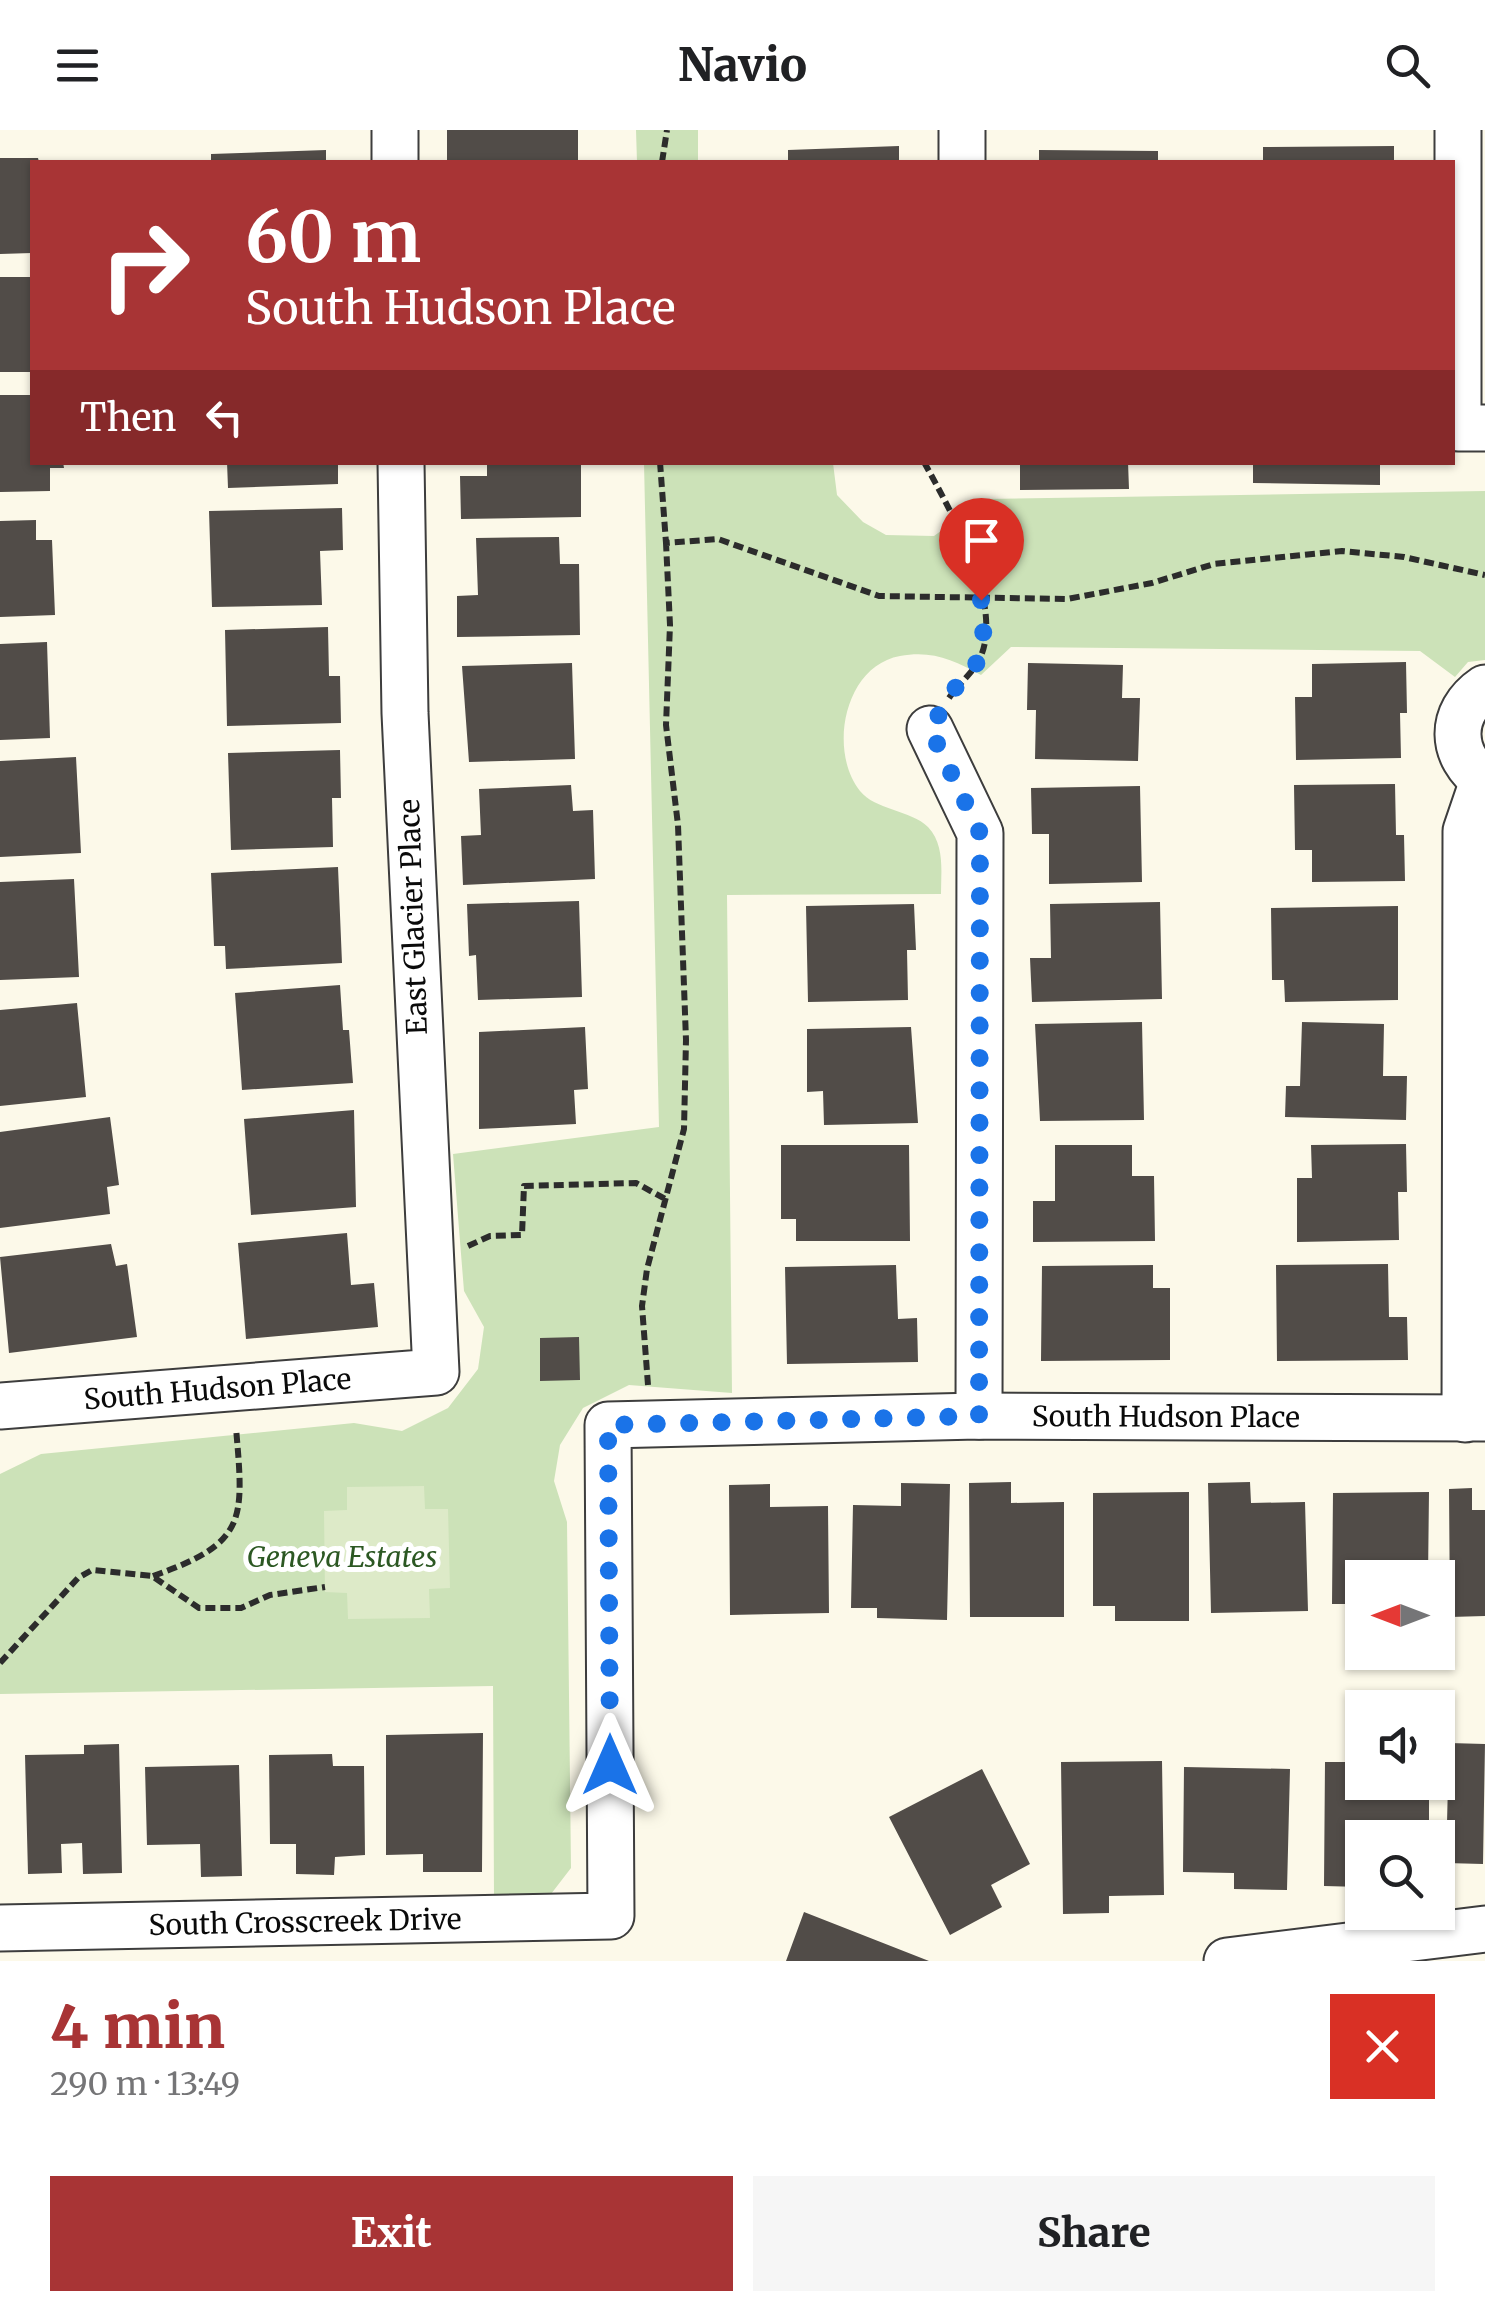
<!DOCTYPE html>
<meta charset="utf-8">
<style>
body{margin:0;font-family:Merriweather,serif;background:#f6f6f6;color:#202124;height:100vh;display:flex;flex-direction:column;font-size:38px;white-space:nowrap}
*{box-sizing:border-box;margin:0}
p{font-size:32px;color:#757577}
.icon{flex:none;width:55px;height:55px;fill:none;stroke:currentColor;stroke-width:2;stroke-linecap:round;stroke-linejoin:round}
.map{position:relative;height:1831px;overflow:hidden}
.sheet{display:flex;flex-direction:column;background:#fff;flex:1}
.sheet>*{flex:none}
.banner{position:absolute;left:30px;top:30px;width:1425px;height:305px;border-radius:0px;box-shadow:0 2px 8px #0004;background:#a83435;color:#fff;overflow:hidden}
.needle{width:65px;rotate:270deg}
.buttons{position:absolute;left:1345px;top:1430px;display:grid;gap:20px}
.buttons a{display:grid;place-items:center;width:110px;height:110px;border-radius:0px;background:#fff;box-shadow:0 2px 8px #0004;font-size:50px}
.pin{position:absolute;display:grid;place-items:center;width:85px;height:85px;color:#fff;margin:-102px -42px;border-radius:50% 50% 50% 0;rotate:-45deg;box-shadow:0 0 10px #0007}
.pin .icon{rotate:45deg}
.me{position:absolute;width:110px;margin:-55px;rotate:0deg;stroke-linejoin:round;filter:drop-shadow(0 0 8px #0008)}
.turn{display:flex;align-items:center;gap:35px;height:210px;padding:0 50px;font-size:45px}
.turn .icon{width:130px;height:130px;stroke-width:2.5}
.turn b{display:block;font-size:70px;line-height:85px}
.then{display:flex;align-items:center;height:95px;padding:0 50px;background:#0003;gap:20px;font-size:38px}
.round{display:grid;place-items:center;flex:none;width:105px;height:105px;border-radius:0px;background:#f6f6f6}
.summary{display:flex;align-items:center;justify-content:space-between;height:170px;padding:0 50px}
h1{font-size:60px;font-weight:800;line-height:75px;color:#a83435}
.cta{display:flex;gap:20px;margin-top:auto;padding:20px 50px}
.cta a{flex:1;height:115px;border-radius:0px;background:#a83435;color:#fff;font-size:40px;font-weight:800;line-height:115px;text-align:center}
.cta a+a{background:#f6f6f6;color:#202124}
header{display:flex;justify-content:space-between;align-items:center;height:130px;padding:0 50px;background:#fff;font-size:45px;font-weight:800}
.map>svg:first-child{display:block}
.green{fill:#cce2b8}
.pitch{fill:#ddeac8}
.building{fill:#514c48}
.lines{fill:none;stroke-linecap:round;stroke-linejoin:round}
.minor-casing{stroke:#3d3d3d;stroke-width:49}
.path{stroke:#2c2c2c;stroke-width:6;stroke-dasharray:10 5;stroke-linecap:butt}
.minor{stroke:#fff;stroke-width:45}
.route{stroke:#1a73e8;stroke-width:18;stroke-dasharray:0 32.4}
.labels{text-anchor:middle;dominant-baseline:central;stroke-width:10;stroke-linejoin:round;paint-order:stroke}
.street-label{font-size:28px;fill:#0a0a0a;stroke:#fff}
.park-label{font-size:28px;font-style:italic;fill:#2c5823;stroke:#fff}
</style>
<header><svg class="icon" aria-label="menu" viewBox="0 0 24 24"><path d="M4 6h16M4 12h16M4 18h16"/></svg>Navio<svg class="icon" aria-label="search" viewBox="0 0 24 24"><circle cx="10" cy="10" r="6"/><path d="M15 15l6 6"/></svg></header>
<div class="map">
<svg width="1485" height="1831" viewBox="0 0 1485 1831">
<rect width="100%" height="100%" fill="#fcf9e9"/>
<!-- green -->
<path class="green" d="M 636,0 L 698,0 L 698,32 L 637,32 Z
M 644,333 L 833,333 L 837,365 L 863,392 L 886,405 L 934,406 L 985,369 L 1485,361 L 1485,530 L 1468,532 L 1455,547 L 1420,521 L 1011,517 L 981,545 C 954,530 932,520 900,526 C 844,536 828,621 860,661 C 875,680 911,680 928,697 C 945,715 941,741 941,764 L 727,765 L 732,1263 L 629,1255 L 583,1278 L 560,1315 L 554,1351 L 567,1392 L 571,1738 L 551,1764 L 494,1767 L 493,1556 L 0,1564 L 0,1344 L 41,1324 L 354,1293 L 402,1301 L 448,1278 L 478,1239 L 484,1197 L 464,1161 L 453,1024 L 659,997 Z"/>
<!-- pitch -->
<path class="pitch" d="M 424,1356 L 425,1379 L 448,1379 L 450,1458 L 429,1459 L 430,1488 L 348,1489 L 347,1463 L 325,1462 L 324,1381 L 347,1380 L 347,1357 Z"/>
<!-- building -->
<path class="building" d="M 447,0 L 578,0 L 578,30 L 447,32 Z
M 899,16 L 899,32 L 788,32 L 788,20 Z
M 1394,16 L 1394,32 L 1263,32 L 1263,17 Z
M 326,20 L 326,32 L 211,32 L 211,24 Z
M 1039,20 L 1158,21 L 1158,32 L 1039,32 Z
M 0,28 L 38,28 L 39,32 L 32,32 L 32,123 L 0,124 Z
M 0,147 L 32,147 L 32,242 L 0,242 Z
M 0,265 L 32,265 L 32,332 L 63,332 L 64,338 L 50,338 L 50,361 L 0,362 Z
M 227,332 L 338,332 L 338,354 L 228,358 Z
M 487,332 L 581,332 L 581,387 L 461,389 L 460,346 L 487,346 Z
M 1020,332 L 1128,332 L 1129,359 L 1020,360 Z
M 1253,332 L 1380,332 L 1380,355 L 1253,353 Z
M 342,378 L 343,420 L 320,421 L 322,475 L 212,477 L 209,381 Z
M 36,390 L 36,410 L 52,410 L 55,485 L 0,487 L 0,391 Z
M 559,407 L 560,434 L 579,434 L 580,505 L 457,507 L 457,466 L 478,465 L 476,408 Z
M 328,497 L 329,546 L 340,546 L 341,593 L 227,596 L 225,500 Z
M 47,512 L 50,608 L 0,610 L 0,514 Z
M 1406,532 L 1407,583 L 1400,583 L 1401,628 L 1296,630 L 1295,567 L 1312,567 L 1312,534 Z
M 572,533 L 575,629 L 469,632 L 462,536 Z
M 1028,533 L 1123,535 L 1122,568 L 1140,568 L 1138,631 L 1035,629 L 1036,580 L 1027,580 Z
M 340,620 L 341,668 L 332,668 L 333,717 L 231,720 L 228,623 Z
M 76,627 L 81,723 L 0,727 L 0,631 Z
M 1395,654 L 1396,705 L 1404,705 L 1405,751 L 1312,752 L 1312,720 L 1295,720 L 1294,655 Z
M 571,655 L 573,681 L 593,680 L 595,749 L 463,755 L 461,706 L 481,705 L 479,659 Z
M 1140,656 L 1142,752 L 1049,754 L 1049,704 L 1032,704 L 1031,658 Z
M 338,737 L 342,833 L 226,839 L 225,816 L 214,816 L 211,743 Z
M 74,749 L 79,847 L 0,850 L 0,752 Z
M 579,771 L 582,867 L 478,870 L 476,825 L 469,826 L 467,774 Z
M 1160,772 L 1162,869 L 1032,872 L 1030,828 L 1051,828 L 1050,774 Z
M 914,774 L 916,820 L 907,820 L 908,870 L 808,872 L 806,776 Z
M 1398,776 L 1398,870 L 1285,872 L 1284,850 L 1272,850 L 1271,778 Z
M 340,855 L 343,900 L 349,900 L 353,953 L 242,960 L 235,863 Z
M 77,873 L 86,967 L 0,976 L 0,880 Z
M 1142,892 L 1144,990 L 1040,991 L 1035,894 Z
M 1302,892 L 1384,894 L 1383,946 L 1407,946 L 1406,990 L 1285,987 L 1286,956 L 1300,956 Z
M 585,897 L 588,959 L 574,960 L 576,994 L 479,999 L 479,902 Z
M 911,897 L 918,993 L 824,995 L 823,961 L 807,962 L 807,899 Z
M 354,980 L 356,1077 L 251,1085 L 244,989 Z
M 110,987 L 119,1055 L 107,1057 L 110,1084 L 0,1098 L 0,1002 Z
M 1406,1014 L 1407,1062 L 1398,1062 L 1399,1110 L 1297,1112 L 1297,1048 L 1312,1048 L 1311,1015 Z
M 781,1015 L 909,1015 L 910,1111 L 796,1111 L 796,1089 L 781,1089 Z
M 1055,1015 L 1132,1015 L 1132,1046 L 1154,1046 L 1155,1111 L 1033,1112 L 1033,1071 L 1055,1071 Z
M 347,1103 L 351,1155 L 374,1153 L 378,1197 L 246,1209 L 238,1113 Z
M 111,1114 L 116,1136 L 127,1134 L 137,1207 L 9,1223 L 0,1127 Z
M 1388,1134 L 1389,1187 L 1407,1187 L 1408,1230 L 1277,1231 L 1276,1135 Z
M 896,1135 L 898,1189 L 917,1188 L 918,1232 L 787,1234 L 785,1137 Z
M 1153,1135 L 1153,1158 L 1170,1158 L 1170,1230 L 1041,1231 L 1042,1136 Z
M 579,1207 L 580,1250 L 540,1251 L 540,1208 Z
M 1011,1352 L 1011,1373 L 1064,1372 L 1064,1487 L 970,1487 L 969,1353 Z
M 1250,1352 L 1251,1373 L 1305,1372 L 1308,1481 L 1211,1483 L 1208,1353 Z
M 901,1353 L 950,1354 L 947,1490 L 877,1488 L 877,1478 L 851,1478 L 853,1375 L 901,1376 Z
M 770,1354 L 770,1377 L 828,1376 L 829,1483 L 730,1485 L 729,1355 Z
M 1472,1358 L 1472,1380 L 1485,1380 L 1485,1486 L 1450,1487 L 1449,1359 Z
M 1189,1362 L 1189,1491 L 1115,1491 L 1115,1476 L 1093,1476 L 1093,1363 Z
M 1429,1362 L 1428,1448 L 1362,1448 L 1362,1489 L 1355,1489 L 1355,1474 L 1332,1474 L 1333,1363 Z
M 483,1603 L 482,1742 L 423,1742 L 423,1724 L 386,1725 L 386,1605 Z
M 1449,1613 L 1485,1614 L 1483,1734 L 1446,1733 Z
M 119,1614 L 122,1743 L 83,1744 L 82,1713 L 61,1714 L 62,1743 L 28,1744 L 25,1625 L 84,1624 L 84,1615 Z
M 332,1624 L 333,1636 L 364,1636 L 365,1725 L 335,1727 L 334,1745 L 296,1744 L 296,1714 L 270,1714 L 269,1625 Z
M 1162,1631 L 1164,1765 L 1109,1766 L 1109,1783 L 1063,1784 L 1061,1632 Z
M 1325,1632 L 1362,1632 L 1362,1652 L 1429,1652 L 1429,1708 L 1362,1708 L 1362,1757 L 1324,1756 Z
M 239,1635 L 242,1746 L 201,1747 L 200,1714 L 147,1715 L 145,1637 Z
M 1184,1637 L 1290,1639 L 1287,1760 L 1234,1759 L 1234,1743 L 1183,1742 Z
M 982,1639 L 1030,1734 L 991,1755 L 1002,1777 L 950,1805 L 889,1687 Z
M 804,1782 L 929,1831 L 786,1831 Z"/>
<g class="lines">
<!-- minor casing -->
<g class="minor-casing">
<g id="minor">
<path d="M 395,0 L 395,32"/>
<path d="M 962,0 L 962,32"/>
<path d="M 1458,0 L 1458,298 L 1485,298"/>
<path d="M 1485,558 C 1448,583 1450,626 1485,651"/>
<path d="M 930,599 L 980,703 L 979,1286"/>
<path id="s1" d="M 0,1276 L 436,1242 L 405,583 L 401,332"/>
<path d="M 1465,1289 L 1466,701 L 1483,651"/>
<path id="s2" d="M 0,1798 L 611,1786 L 608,1295 L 977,1286 L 1485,1288"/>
<path d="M 1227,1831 L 1485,1799"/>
</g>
</g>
<!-- path -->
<path class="path" d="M 662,32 L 667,0
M 660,332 L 666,413 L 718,409 L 879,466 L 1067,469 L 1152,453 L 1214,434 L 1342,421 L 1404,427 L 1485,445
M 924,332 C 949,378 1008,479 978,532 C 973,542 957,556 949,568
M 468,1116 L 490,1106 L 522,1105 L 524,1056 L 636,1053 L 667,1070
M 648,1255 L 642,1176 L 647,1139 L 684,999 L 686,910 L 678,695 L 666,595 L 670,495 L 666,413
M 153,1446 C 247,1413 244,1391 236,1298
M 0,1533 L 78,1448 L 92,1440 L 152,1446 L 199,1478 L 241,1478 L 270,1465 L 325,1457"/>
<!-- minor -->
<use href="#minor" class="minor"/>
</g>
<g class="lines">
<!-- route -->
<path class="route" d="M 610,1635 L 608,1295 L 979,1286 L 980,703 L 930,599 L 964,544 L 978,532 L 984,498 L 981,470"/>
</g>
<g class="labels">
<!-- street labels -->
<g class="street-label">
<text transform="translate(413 787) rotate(-92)">East Glacier Place</text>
<text stroke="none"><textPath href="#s1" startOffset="218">South Hudson Place</textPath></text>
<text stroke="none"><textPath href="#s2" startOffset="1660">South Hudson Place</textPath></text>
<text stroke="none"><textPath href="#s2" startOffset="305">South Crosscreek Drive</textPath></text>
</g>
<!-- park labels -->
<g class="park-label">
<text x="342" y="1427">Geneva Estates</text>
</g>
</g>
</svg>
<div class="buttons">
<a><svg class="needle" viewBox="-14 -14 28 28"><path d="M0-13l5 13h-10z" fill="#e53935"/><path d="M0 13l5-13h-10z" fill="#757577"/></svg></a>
<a><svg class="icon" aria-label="sound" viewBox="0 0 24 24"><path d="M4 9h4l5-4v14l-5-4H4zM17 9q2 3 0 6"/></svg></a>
<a><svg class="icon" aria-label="search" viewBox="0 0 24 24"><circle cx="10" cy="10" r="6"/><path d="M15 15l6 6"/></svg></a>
</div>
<div class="pin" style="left:981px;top:470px;background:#d93025"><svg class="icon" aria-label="arrive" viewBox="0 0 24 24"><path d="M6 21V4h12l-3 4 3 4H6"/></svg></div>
<svg class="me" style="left:610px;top:1635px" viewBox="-20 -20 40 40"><path d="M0-17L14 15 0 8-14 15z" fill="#1a73e8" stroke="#fff" stroke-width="4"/></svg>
<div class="banner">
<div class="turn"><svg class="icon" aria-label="right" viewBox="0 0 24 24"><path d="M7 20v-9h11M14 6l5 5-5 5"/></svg><div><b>60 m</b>South Hudson Place</div></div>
<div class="then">Then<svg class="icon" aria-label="left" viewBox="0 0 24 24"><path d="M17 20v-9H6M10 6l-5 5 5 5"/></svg></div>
</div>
</div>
<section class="sheet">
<div class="summary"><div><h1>4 min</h1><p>290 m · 13:49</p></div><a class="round" style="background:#d93025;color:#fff"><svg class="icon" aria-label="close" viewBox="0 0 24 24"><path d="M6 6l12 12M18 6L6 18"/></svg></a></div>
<div class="cta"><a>Exit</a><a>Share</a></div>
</section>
